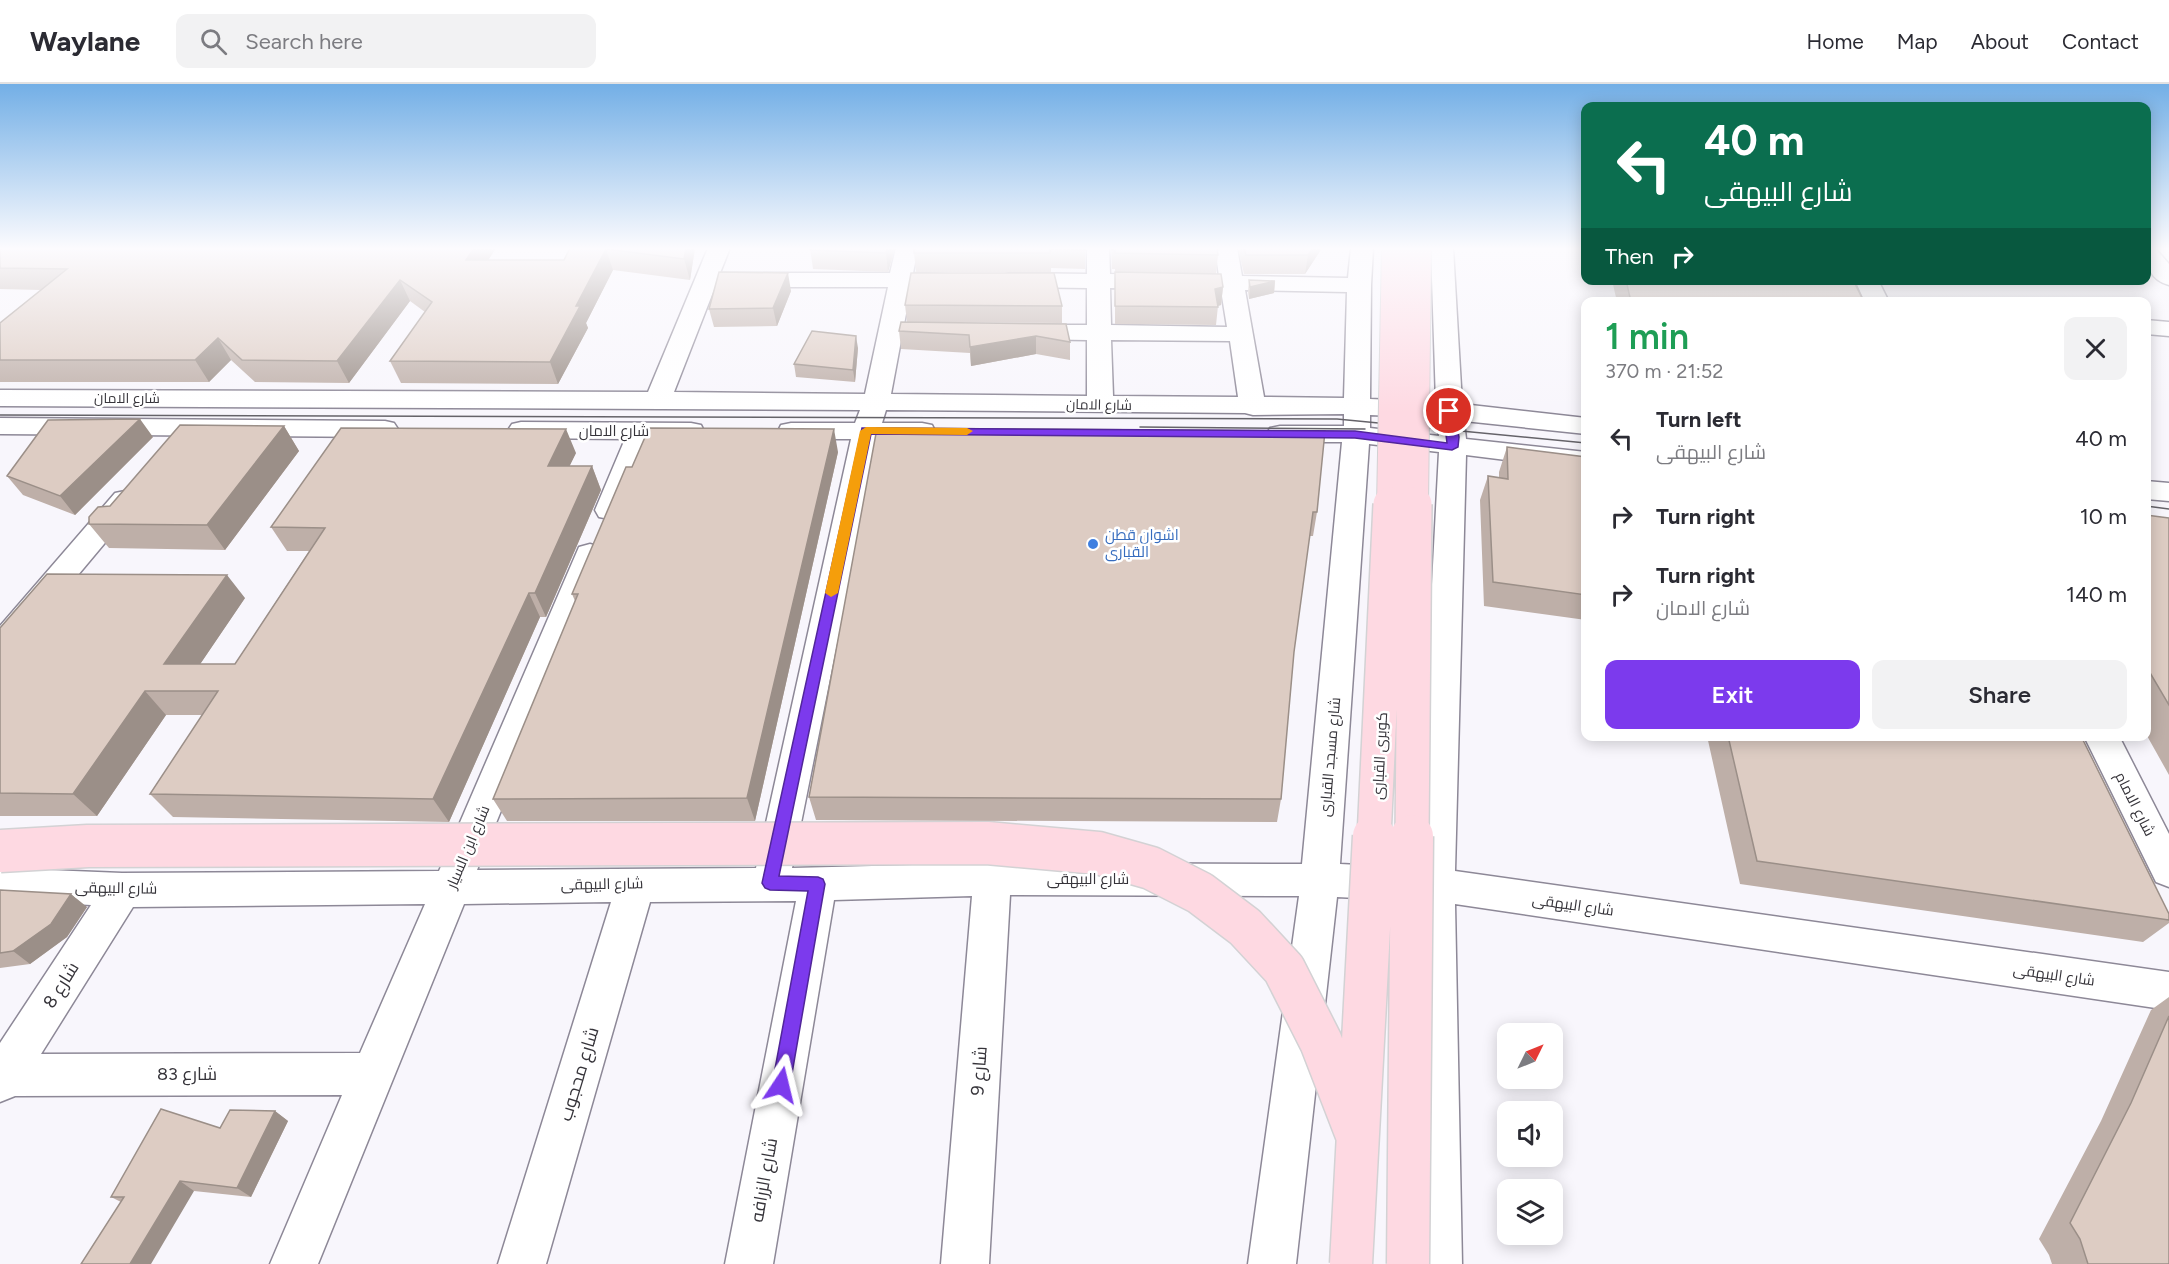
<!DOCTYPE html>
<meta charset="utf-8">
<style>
body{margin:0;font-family:Figtree,Cairo,sans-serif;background:#f2f2f3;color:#2b2b33;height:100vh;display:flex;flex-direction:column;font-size:22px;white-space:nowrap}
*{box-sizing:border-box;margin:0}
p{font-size:20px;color:#7c7c81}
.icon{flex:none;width:33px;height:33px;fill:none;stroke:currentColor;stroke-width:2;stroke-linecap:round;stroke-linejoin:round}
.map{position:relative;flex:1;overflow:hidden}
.sheet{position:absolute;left:1581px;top:213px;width:570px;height:444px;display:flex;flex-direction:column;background:#fff;border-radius:12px;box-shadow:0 3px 15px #0003}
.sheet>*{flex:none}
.hud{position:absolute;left:1581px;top:18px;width:570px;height:183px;border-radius:12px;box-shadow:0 3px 15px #0003;background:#0b6e4f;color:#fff;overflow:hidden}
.needle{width:39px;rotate:47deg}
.controls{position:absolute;left:1497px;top:939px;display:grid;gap:12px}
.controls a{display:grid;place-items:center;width:66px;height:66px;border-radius:12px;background:#fff;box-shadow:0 3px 15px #0003;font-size:30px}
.pin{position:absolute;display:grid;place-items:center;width:51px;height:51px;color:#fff;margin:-26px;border:3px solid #fff;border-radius:50%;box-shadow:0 2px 6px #0007}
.me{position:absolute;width:66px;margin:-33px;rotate:10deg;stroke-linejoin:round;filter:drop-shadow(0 0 4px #0008)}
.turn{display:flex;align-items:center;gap:21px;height:126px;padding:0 24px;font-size:27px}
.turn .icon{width:78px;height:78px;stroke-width:2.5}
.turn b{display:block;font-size:42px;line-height:51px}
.then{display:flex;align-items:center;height:57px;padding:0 24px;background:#0003;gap:12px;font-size:22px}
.round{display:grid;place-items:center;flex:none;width:63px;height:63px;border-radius:12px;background:#f2f2f3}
.head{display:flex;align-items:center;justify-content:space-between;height:102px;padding:0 24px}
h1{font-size:36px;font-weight:600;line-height:45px;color:#1e9e55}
.button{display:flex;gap:12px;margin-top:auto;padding:12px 24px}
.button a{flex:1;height:69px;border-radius:12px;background:#7c3aed;color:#fff;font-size:24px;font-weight:600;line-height:69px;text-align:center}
.button a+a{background:#f2f2f3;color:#2b2b33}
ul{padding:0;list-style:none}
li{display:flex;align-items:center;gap:18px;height:78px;padding:0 24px}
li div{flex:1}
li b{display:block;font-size:22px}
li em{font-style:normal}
header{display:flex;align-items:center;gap:36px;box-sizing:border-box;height:84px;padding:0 30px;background:#fff;border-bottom:2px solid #e1e1e2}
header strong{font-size:28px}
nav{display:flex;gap:33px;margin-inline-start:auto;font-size:21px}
.search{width:420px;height:54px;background:#f2f2f3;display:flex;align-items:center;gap:15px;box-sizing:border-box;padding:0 21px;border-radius:12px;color:#7c7c81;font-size:22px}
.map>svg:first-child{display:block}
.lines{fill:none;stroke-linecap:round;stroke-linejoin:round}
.minor-casing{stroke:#8d8897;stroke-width:3}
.minor{fill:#fff;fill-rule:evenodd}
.tram{stroke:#656369;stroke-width:1.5}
.major-bridge-far2-casing{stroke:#d3d2d4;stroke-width:28;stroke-linecap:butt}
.major-bridge-far1-casing{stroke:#d3d2d4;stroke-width:36;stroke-linecap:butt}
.major-bridge-casing{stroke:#d3d2d4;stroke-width:45;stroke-linecap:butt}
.major-bridge-far2{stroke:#fed9e2;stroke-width:26}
.major-bridge-far1{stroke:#fed9e2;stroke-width:33}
.major-bridge{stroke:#fed9e2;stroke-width:42}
.wall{fill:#beafa8}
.shaded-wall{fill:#9b8f88}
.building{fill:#ddccc3;stroke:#9b8f88;stroke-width:1.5}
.route{fill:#7c3aed;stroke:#51269a;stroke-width:1.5}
.slow{fill:#f59e0b}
.shop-dot{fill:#3f7fe0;stroke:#fff;stroke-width:2}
.labels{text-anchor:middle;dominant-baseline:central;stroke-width:5;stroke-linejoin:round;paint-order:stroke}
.far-street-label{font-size:14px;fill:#36343a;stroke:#fff}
.street-label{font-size:15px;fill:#36343a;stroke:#fff}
.shop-label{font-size:15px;fill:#366cbe;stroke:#fff;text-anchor:start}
.near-street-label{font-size:18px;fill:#36343a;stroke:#fff}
</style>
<header>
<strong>Waylane</strong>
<div class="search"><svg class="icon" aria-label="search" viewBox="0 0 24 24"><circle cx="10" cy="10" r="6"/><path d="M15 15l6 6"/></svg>Search here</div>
<nav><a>Home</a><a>Map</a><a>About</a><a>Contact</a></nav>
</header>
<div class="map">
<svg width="2169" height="1180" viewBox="0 0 2169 1180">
<rect width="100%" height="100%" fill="#f8f6fc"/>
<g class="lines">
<!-- minor casing -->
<g class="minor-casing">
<path id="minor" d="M 708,164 L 730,164 L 720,189 L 890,189 L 896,164 L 918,164 L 913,189 L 961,191 L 965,196 L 961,201 L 911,203 L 891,310 L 1087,312 L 1087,256 L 1024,255 L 1015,253 L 1012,248 L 1015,243 L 1024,241 L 1087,241 L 1087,204 L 1011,203 L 1003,201 L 999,196 L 1003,191 L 1011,189 L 1087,190 L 1087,164 L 1109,164 L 1110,190 L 1219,192 L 1215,164 L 1237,164 L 1242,192 L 1348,194 L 1351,164 L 1373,164 L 1371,201 L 1370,315 L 1436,318 L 1431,164 L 1453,164 L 1462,320 L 1586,334 L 1586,350 L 1464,337 L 1466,355 L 1586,368 L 1586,386 L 1466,371 L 1455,787 L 2169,888 L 2169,926 L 1455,820 L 1462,1180 L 1414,1180 L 1416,817 L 1337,813 L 1296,1180 L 1248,1180 L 1299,812 L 1010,811 L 989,1180 L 941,1180 L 972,812 L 834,816 L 773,1180 L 725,1180 L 796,817 L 650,818 L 546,1180 L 498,1180 L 611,818 L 464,820 L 318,1180 L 270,1180 L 342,1011 L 15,1012 L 0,1018 L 0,959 L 91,821 L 0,816 L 0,784 L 122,789 L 439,787 L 579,463 L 590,460 L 601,463 L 605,470 L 477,786 L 756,784 L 851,355 L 791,355 L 781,353 L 778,347 L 781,341 L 791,339 L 855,339 L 860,326 L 0,322 L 0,306 L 648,308 ZM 715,203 L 888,203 L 865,310 L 674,308 ZM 1110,204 L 1221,206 L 1227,243 L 1111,241 ZM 1245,206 L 1347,208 L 1344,314 L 1264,313 ZM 1111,256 L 1230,257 L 1238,313 L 1113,312 ZM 886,326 L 1245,329 L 1253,331 L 1344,330 L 1344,342 L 1280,342 L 1270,344 L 1267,350 L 1270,356 L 1280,358 L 1342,358 L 1302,780 L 992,779 L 792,784 L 878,355 L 922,355 L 932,353 L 935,347 L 932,341 L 922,339 L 882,339 ZM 1370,331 L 1437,334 L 1439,352 L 1370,344 ZM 1369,360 L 1439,368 L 1417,784 L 1340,780 ZM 425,820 L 360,969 L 41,970 L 133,823 Z
M 2146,164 L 2155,164 L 2169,180 L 2169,201 C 2150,196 2146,181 2146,164 Z
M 1855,196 L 1878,196 L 1889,218 L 1865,218 Z
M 2146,236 L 2169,238 L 2169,252 L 2146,250 Z
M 0,334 L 385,337 L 394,339 L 398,345 L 394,351 L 385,353 L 0,350 Z
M 521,338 L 691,339 L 701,341 L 704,347 L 701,353 L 691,355 L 652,355 L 623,426 L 619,433 L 609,435 L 599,433 L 595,426 L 625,355 L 521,354 L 512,352 L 508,346 L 512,340 Z
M 2146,397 L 2169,399 L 2169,417 L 2146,415 Z
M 125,407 L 135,409 L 139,416 L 135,423 L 11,571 L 0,575 L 0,542 L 115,409 Z
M 2084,652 L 2119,652 L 2169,750 L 2169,803 L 2156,798 Z"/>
</g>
<!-- minor -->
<use href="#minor" class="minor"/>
<!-- tram -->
<path class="tram" d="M 0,331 L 1337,335 L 1586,359
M 1140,343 L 1365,345
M 2146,422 L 2169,425"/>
<!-- major-bridge-far2 casing -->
<g class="major-bridge-far2-casing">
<path id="major-bridge-far2" d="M 1390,422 L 1395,164
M 1415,422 L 1418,164"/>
</g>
<!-- major-bridge-far1 casing -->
<g class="major-bridge-far1-casing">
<path id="major-bridge-far1" d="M 1374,753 L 1390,420
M 1412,753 L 1415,420"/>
</g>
<!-- major-bridge casing -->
<g class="major-bridge-casing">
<path id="major-bridge" d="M 0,767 L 88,762 L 987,759 L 1098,769 L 1151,784 L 1200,809 L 1245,843 L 1284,885 L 1321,958 L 1357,1051
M 1351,1180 L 1374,752
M 1408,1180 L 1412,752"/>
</g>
<!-- major-bridge-far2 -->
<use href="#major-bridge-far2" class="major-bridge-far2"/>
<!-- major-bridge-far1 -->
<use href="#major-bridge-far1" class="major-bridge-far1"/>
<!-- major-bridge -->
<use href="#major-bridge" class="major-bridge"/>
</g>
<!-- wall -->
<path class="wall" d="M 0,164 L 496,164 L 488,176 L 564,176 L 570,164 L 695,164 L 690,196 L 613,186 L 586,239 L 588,244 L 558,300 L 401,299 L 390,277 L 425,228 L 410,217 L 349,299 L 255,298 L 231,276 L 209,298 L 0,298 L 0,239 L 41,206 L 0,205 Z
M 810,164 L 895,164 L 888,188 L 813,185 Z
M 914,164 L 1085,164 L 1085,185 L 1051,184 L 1051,188 L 916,188 L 914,169 Z
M 1111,164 L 1217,164 L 1218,171 L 1216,190 L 1115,188 L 1115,185 L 1112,185 Z
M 1238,164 L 1322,164 L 1305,190 L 1244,190 Z
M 1115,188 L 1223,203 L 1221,221 L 1218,222 L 1216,241 L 1115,240 Z
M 1249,196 L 1275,197 L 1274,209 L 1249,215 L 1248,208 Z
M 1612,196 L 1853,196 L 1864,218 L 1617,218 Z
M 791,207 L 777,242 L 714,243 L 709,225 Z
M 905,221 L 1062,222 L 1062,239 L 907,238 Z
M 1066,240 L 1070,258 L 1070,276 L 1036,270 L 971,282 L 970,269 L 901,265 L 899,247 Z
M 858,264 L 855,298 L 796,293 L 794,280 Z
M 284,342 L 299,367 L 225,466 L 109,464 L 89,440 L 110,422 Z
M 877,344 L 1317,428 L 1313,452 L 1309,452 L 1294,568 L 1281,715 L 1277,738 L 816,736 L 809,713 Z
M 153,353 L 75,431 L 23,411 L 7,392 Z
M 1507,363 L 1586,373 L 1586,536 L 1484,522 L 1480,416 L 1488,392 L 1499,394 L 1499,388 Z
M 838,368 L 755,737 L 507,737 L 493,715 L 575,517 L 572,510 L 632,383 Z
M 576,369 L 569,382 L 592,382 L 601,406 L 546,533 L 540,533 L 449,738 L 173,733 L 150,710 L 203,631 L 166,631 L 97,732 L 0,732 L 0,544 L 245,514 L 200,580 L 235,580 L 309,467 L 287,467 L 271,443 Z
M 2146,431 L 2169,434 L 2169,691 L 2146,650 Z
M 1707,652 L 2081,652 L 2169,830 L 2169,839 L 2143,858 L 1740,800 Z
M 0,806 L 87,823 L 67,853 L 30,880 L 0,884 Z
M 2169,913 L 2169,1180 L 2052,1180 L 2049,1171 L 2039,1155 L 2101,1037 L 2151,926 Z
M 275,1027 L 288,1037 L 251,1113 L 194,1107 L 121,1118 L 111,1113 L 220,1044 Z"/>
<!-- shaded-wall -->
<path class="shaded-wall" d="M 474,164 L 496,164 L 475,197 L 466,176 Z
M 686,164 L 695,164 L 690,196 L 684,175 Z
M 887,164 L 895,164 L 888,188 L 886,169 Z
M 1313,164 L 1322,164 L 1305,190 L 1308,171 Z
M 606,165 L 613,186 L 586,239 L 588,244 L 558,300 L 550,278 L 576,222 Z
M 788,189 L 791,207 L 777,242 L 773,224 Z
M 400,196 L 410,217 L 349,299 L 337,277 Z
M 1275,197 L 1274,209 L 1249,215 L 1250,203 Z
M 1223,203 L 1221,221 L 1214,223 L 1215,205 Z
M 856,252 L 858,264 L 855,298 L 853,286 Z
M 1036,252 L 1036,270 L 971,282 L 970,263 Z
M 218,254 L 231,276 L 209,298 L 195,276 Z
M 140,335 L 153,353 L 75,431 L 60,412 Z
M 284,342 L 299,367 L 225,466 L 207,441 Z
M 566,345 L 576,369 L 558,406 L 548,382 Z
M 834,345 L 838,368 L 755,737 L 747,714 Z
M 592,382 L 601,406 L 546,533 L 535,509 Z
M 227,491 L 245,514 L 184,604 L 164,580 Z
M 529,509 L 540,533 L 449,738 L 433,715 Z
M 145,607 L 166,631 L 97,732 L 73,710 Z
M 71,810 L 87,823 L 67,853 L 30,880 L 13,867 Z
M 275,1027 L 288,1037 L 251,1113 L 237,1104 Z
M 180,1097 L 194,1107 L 151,1180 L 130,1180 Z"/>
<!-- building -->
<path class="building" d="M 0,164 L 474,164 L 466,176 L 564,176 L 570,164 L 686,164 L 684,175 L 606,165 L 576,222 L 580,222 L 550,278 L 390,277 L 432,218 L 400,196 L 337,277 L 242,276 L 218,254 L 195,276 L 0,276 L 0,239 L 67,185 L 0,184 Z
M 810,164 L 887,164 L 886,169 L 810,166 Z
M 914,164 L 1085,164 L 1085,166 L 1050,165 L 1050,169 L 914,169 Z
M 1112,164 L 1217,164 L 1218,171 L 1115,169 L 1115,166 L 1112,166 Z
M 1244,164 L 1313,164 L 1308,171 L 1246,171 Z
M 719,188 L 788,189 L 773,224 L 709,225 Z
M 1115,188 L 1221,190 L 1223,203 L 1215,205 L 1218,223 L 1115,222 Z
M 911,189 L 1054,189 L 1062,222 L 905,221 Z
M 1249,196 L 1275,197 L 1250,203 Z
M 1626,196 L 1853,196 L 1864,218 L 1631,218 Z
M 901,238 L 1066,240 L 1070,258 L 1036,252 L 970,263 L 969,251 L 899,247 Z
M 812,247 L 856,252 L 853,286 L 794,280 Z
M 140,335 L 60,412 L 7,392 L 48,336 Z
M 180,341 L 284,342 L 207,441 L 89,440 L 89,433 L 98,423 L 110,422 Z
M 341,344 L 566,345 L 548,382 L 592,382 L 535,509 L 529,509 L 433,715 L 150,710 L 218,607 L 145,607 L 73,710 L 0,709 L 0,544 L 47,490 L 227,491 L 164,580 L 235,580 L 325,444 L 271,443 Z
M 649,344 L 834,345 L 747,714 L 493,715 L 578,510 L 572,510 L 626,383 L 632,383 Z
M 877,344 L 1325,347 L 1317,428 L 1313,428 L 1294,568 L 1281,715 L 809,713 Z
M 1507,363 L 1586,373 L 1586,511 L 1493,498 L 1488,392 L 1508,395 Z
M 2146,431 L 2169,434 L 2169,621 L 2146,582 Z
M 1728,652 L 2081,652 L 2169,830 L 2169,836 L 1757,777 Z
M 0,806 L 71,810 L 51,840 L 13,867 L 0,869 Z
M 2169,932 L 2169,1180 L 2088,1180 L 2080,1155 L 2070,1139 L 2131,1019 Z
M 161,1025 L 220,1044 L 230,1026 L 275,1027 L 237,1104 L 180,1097 L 130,1180 L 81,1180 L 124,1113 L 111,1113 Z"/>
<!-- sky -->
<linearGradient id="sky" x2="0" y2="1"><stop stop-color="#73afe6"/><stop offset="0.5" stop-color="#fcfbfe"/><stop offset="1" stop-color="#fcfbfe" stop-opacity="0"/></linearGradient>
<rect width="2169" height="329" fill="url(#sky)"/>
<!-- route -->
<path class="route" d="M 1449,324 L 1454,327 L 1459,353 L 1458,363 L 1452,366 L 1355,354 L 871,350 L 779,792 L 818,793 L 823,795 L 825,800 L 790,1001 L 788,1007 L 781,1010 L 775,1007 L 772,1001 L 808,807 L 770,806 L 765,804 L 762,799 L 862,344 L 1355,347 L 1447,359 L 1443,327 Z"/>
<!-- slow -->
<path class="slow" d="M 866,343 L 967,344 L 973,347 L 967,351 L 871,350 L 838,509 L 831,513 L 825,509 L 860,347 Z"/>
<!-- markers -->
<circle class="shop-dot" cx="1093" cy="460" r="6"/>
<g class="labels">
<!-- far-street labels -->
<g class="far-street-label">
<text x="127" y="314">شارع الامان</text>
<text transform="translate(1099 321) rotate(1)">شارع الامان</text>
</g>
<!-- street labels -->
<g class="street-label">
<text x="614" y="347">شارع الامان</text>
<text transform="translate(1380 672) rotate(-87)">كوبرى القبارى</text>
<text transform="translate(1330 673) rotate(-85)">شارع مسجد القبارى</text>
<text transform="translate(2135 720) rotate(63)">شارع الامام</text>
<text transform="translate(468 763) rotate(-67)">شارع ابن السيار</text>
<text x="1088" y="795">شارع البيهقى</text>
<text transform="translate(602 800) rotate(-1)">شارع البيهقى</text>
<text transform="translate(116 804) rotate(1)">شارع البيهقى</text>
<text transform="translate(1573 821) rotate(8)">شارع البيهقى</text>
<text transform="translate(2054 891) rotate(8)">شارع البيهقى</text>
</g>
<!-- shop labels -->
<g class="shop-label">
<text x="1105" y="451">اشوان قطن<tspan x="1105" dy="17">القبارى</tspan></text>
</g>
<!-- near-street labels -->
<g class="near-street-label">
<text transform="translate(61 901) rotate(-58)">شارع 8</text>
<text transform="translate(979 987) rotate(-86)">شارع 9</text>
<text x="187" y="990">شارع 83</text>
<text transform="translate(579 990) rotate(-73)">شارع محجوب</text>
<text transform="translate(764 1096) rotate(-80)">شارع الزرافه</text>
</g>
</g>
</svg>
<div class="controls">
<a><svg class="needle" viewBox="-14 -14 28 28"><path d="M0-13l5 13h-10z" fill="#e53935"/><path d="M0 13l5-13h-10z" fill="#7c7c81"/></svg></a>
<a><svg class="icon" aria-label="sound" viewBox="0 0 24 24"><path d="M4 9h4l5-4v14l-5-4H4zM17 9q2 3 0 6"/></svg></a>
<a><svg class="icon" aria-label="layers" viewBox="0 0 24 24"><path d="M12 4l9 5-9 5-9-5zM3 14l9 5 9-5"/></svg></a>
</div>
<div class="pin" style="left:1449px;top:327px;background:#d93025"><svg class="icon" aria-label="arrive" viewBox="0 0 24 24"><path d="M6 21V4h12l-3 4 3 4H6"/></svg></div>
<svg class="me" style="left:781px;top:1001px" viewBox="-20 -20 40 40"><path d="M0-17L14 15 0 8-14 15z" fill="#7c3aed" stroke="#fff" stroke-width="4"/></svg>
<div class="hud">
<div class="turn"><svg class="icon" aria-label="left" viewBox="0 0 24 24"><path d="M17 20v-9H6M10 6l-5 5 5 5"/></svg><div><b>40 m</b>شارع البيهقى</div></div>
<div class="then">Then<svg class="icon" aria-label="right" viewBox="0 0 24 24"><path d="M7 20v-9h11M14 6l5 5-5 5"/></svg></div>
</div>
<section class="sheet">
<div class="head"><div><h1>1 min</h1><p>370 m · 21:52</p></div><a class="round"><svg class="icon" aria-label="close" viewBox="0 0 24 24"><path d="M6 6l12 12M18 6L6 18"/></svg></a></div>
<ul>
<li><svg class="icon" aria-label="left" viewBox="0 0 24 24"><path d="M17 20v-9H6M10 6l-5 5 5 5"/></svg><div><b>Turn left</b><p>شارع البيهقى</p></div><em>40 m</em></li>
<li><svg class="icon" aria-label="right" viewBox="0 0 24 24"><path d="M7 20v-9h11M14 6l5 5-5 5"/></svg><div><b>Turn right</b></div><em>10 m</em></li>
<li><svg class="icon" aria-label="right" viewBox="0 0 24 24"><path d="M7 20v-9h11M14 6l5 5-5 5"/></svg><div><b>Turn right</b><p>شارع الامان</p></div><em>140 m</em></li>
</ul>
<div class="button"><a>Exit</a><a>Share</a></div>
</section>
</div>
